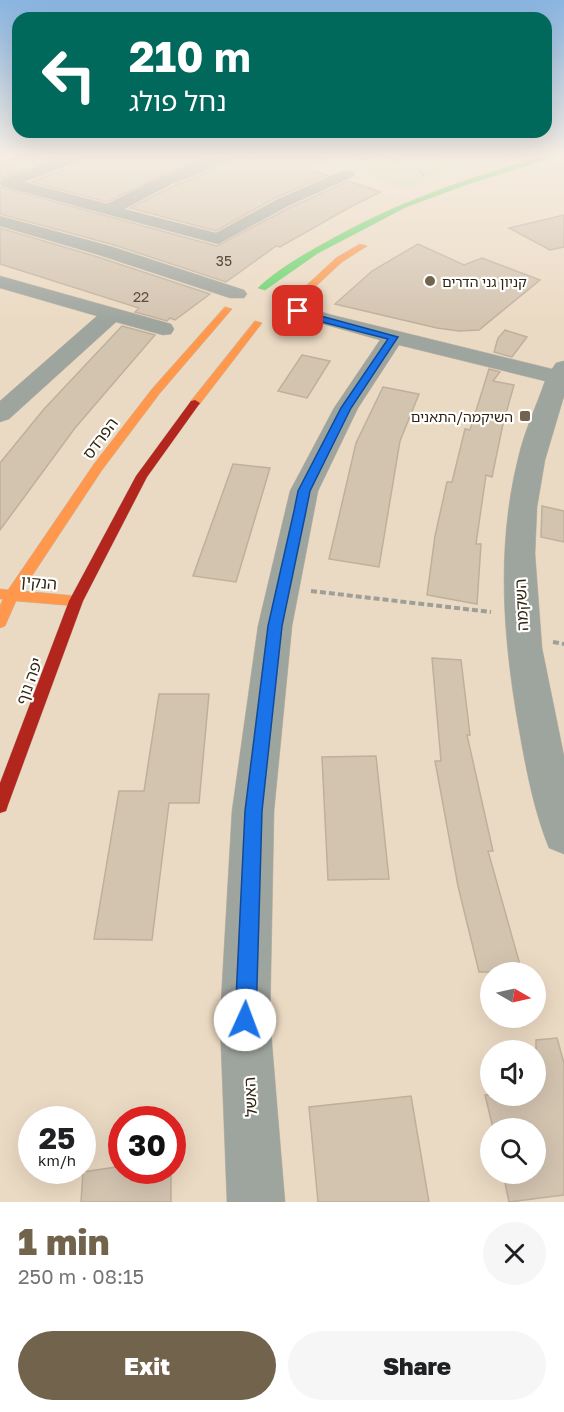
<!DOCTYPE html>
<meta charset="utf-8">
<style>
body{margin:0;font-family:"Golos Text","Noto Sans Hebrew",sans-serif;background:#f6f6f6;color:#202124;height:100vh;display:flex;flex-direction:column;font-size:22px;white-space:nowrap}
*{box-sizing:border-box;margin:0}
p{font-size:20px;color:#757577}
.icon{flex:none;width:33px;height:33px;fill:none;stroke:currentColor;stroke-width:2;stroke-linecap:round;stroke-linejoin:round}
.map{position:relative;height:1202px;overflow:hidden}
.sheet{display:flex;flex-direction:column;background:#fff;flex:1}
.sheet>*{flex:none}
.top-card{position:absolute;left:12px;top:12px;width:540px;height:126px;border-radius:18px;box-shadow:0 6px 24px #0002;background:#00695c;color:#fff;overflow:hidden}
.needle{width:39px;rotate:99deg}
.tools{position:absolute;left:480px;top:962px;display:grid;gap:12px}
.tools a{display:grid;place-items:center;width:66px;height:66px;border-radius:50%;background:#fff;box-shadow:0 6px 24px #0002;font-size:30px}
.speed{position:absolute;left:18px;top:1106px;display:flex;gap:12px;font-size:30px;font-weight:700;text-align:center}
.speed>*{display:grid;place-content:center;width:78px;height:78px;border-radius:50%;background:#fff;box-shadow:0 6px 24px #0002;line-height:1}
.speed small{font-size:15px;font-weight:400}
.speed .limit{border:9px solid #d22;background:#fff;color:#111}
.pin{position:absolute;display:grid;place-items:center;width:51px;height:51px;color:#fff;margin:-26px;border-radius:12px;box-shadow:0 3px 9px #0006}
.me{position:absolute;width:66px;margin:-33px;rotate:2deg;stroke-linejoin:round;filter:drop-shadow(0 0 4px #0008)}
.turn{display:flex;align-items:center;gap:21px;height:126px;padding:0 18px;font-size:27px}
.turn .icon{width:78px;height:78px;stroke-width:2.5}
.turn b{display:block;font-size:42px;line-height:51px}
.round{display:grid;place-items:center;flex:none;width:63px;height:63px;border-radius:32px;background:#f6f6f6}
.overview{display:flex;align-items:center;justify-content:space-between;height:102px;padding:0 18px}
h1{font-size:36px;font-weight:800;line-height:45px;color:#72634d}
.button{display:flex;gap:12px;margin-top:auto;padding:12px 18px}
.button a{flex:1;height:69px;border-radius:36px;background:#72634d;color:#fff;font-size:24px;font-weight:800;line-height:69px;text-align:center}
.button a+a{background:#f6f6f6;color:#202124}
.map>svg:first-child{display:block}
.green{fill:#cedbb2}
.building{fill:#d3c4b0;stroke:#beb09b;stroke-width:1.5}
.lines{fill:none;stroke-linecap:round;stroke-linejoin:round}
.street-casing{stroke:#c6b8a6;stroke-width:1}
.fast-casing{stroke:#c6b8a6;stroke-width:1}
.slow-casing{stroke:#c6b8a6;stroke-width:1}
.jam-casing{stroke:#c6b8a6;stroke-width:1}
.path-far1{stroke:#9e9f98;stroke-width:1.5;stroke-dasharray:3 1.5;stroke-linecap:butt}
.path{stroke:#9e9f98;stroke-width:4;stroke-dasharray:6 3;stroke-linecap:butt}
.street{fill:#9ea49e;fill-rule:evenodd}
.fast{fill:#63d668;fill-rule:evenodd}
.slow{fill:#ff974d;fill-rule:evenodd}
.jam{fill:#b3261e;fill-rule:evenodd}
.route{fill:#1a73e8;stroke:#114b97;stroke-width:1.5}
.poi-dot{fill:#72634d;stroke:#fff;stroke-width:2}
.labels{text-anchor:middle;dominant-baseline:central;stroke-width:4.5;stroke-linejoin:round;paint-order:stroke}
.number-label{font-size:14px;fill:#5a4c36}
.far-poi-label{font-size:14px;fill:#31230d;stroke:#fff;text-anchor:start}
.street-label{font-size:16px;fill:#31230d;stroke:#fff}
</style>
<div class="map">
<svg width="564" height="1202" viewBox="0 0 564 1202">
<rect width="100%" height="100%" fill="#ebdac3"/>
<!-- green -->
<path class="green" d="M 336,154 L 421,154 L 463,169 L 406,189 L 354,171 L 358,161 Z"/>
<!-- building -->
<path class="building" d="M 27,154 L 66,154 L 0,179 L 0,163 Z
M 94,154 L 222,154 L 172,170 L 107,202 L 31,182 L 91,159 Z
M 244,154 L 337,155 L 305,168 L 328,175 L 275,198 L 216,231 L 130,208 L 173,186 L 241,159 Z
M 348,181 L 381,192 L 352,206 L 280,247 L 276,246 L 226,282 L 114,245 L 0,214 L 0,187 L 217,246 L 289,208 Z
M 564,215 L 564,247 L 550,250 L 509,228 Z
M 0,228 L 98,257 L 210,294 L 175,320 L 170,318 L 167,321 L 135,312 L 139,308 L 0,264 Z
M 418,244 L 464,265 L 482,258 L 540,280 L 479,330 L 459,331 L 437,328 L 335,304 L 372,271 Z
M 122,326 L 155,335 L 75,428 L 0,530 L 0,463 L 44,409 Z
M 505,330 L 527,337 L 512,357 L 494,352 L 498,338 Z
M 302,355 L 330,361 L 307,398 L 278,391 Z
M 489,369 L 500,372 L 493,381 L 514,385 L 503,424 L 492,477 L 486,475 L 476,544 L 481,544 L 477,604 L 427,595 L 435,536 L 447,482 L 452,482 L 465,429 L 470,430 Z
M 383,387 L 419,394 L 400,441 L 379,567 L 329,559 L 356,443 Z
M 233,464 L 270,468 L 236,582 L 193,576 Z
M 542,506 L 564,511 L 564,542 L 541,537 Z
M 432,658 L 461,660 L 470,735 L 467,735 L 493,851 L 488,851 L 522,972 L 479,972 L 458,886 L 435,761 L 441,761 Z
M 159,694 L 209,694 L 199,803 L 169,803 L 152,940 L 94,939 L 119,791 L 144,791 Z
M 376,756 L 389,879 L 328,880 L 322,757 Z
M 557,1038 L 564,1063 L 564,1195 L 509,1202 L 503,1173 L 536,1173 L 536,1128 L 493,1128 L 485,1095 L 536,1095 L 536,1040 Z
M 411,1096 L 429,1202 L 318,1202 L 309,1107 Z
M 122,1166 L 122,1170 L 171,1170 L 171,1202 L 81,1202 L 83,1172 Z"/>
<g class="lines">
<!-- street casing -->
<g class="street-casing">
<path id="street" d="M 72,154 L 92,154 L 90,157 L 24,182 L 107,204 C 146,185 198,154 242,154 L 240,157 L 172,184 L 124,209 L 216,233 L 276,200 L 342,171 L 352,171 L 355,174 L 352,177 L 288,206 L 218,244 L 2,186 L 0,183 L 2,180 Z
M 0,216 L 113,247 L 244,290 L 247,294 L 244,298 L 230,298 L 99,255 L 0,226 Z
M 0,276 L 171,324 L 174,329 L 171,334 L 163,335 L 116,322 L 9,419 L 0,422 L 0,401 L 97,316 L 0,288 Z
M 298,305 L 332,315 L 552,369 L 556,363 L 564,361 L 564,396 L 545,460 L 537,507 L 535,554 L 542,648 L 564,756 L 564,854 L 549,848 C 534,811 526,769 519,729 C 503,639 496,548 518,459 C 524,432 536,407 545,381 L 399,345 L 358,408 L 318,491 L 292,626 L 274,811 L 270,1020 L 285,1202 L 227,1202 L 220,1020 L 232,811 L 258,626 L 290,491 L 334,408 L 380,340 L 291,315 L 288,311 L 291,307 Z"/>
</g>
<!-- fast casing -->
<g class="fast-casing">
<path id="fast" d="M 555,154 L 564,154 L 468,184 L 406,207 L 318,253 L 265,290 L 258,288 C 276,271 301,256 323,244 C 396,202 474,175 555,154 Z"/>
</g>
<!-- slow casing -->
<g class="slow-casing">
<path id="slow" d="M 360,244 L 367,246 L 342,262 L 300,301 L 294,301 L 294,297 L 336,258 Z
M 225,307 L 232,309 L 160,393 L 102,470 L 22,591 L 76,596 L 81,597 L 83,601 L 81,605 L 76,606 L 16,601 L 5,626 L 0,628 L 0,606 L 3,599 L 0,599 L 0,589 L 8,590 L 94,464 L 152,389 Z
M 255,321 L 262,323 L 199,405 L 191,405 L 191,401 Z"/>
</g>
<!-- jam casing -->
<g class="jam-casing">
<path id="jam" d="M 195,400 L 200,403 L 147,477 L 83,601 L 8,805 L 6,811 L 0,813 L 0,783 L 69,601 L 136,476 L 191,401 Z"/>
</g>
<!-- path-far1 -->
<path class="path-far1" d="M 382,154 L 420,171 L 425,177
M 360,160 L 380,154"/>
<!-- path -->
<path class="path" d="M 311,591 L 491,612
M 553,642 L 564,644"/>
<!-- street -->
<use href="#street" class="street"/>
<!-- fast -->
<use href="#fast" class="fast"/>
<!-- slow -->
<use href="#slow" class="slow"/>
<!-- jam -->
<use href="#jam" class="jam"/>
</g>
<!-- sky -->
<linearGradient id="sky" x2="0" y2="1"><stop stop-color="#89b5e1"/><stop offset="0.48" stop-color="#f6eee4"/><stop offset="1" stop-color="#f6eee4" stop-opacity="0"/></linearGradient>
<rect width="564" height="322" fill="url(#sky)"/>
<!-- route -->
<path class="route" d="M 295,309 L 398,337 L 351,408 L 310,491 L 306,511 L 282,626 L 262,811 L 256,1020 L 253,1027 L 245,1030 L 238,1027 L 235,1020 L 245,811 L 268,626 L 294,511 L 298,491 L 341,408 L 388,339 L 322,322 L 295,313 Z"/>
<!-- markers -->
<g class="poi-dot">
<circle cx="430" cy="281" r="6"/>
<rect x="519" y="410" width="12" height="12" rx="3"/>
</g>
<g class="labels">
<!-- number labels -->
<g class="number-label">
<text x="224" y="260">35</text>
<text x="141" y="296">22</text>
</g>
<!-- far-poi labels -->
<g class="far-poi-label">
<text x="442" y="281">קניון גני הדרים</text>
<text x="513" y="416" text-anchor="end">השיקמה/התאנים</text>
</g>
<!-- street labels -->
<g class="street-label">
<text transform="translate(100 438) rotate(-53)">הפרדס</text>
<text transform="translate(39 582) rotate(5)">הנקין</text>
<text transform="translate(521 605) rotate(-93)">השקמה</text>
<text transform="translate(29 681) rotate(-70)">יפה נוף</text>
<text transform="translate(250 1097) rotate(-93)">האשל</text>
</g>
</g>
</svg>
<div class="tools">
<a><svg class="needle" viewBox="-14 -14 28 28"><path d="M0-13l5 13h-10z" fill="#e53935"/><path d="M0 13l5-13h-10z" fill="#757577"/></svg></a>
<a><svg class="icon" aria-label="sound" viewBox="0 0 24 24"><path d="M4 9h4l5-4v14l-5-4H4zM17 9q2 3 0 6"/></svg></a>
<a><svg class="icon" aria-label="search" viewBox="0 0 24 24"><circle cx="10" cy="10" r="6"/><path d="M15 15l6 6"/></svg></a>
</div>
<div class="speed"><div>25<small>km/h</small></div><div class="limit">30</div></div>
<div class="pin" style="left:298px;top:311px;background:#d93025"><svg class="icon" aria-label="arrive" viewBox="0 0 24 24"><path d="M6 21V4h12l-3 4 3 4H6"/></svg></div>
<svg class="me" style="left:245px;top:1020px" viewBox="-20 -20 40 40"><circle r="19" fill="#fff"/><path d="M0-13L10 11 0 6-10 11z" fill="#1a73e8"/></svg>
<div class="top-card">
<div class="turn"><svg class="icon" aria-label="left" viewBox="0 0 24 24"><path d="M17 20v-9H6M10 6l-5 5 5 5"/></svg><div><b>210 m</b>נחל פולג</div></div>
</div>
</div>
<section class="sheet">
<div class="overview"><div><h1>1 min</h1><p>250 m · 08:15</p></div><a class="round"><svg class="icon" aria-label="close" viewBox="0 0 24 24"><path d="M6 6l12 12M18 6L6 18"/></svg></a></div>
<div class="button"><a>Exit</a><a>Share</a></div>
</section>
